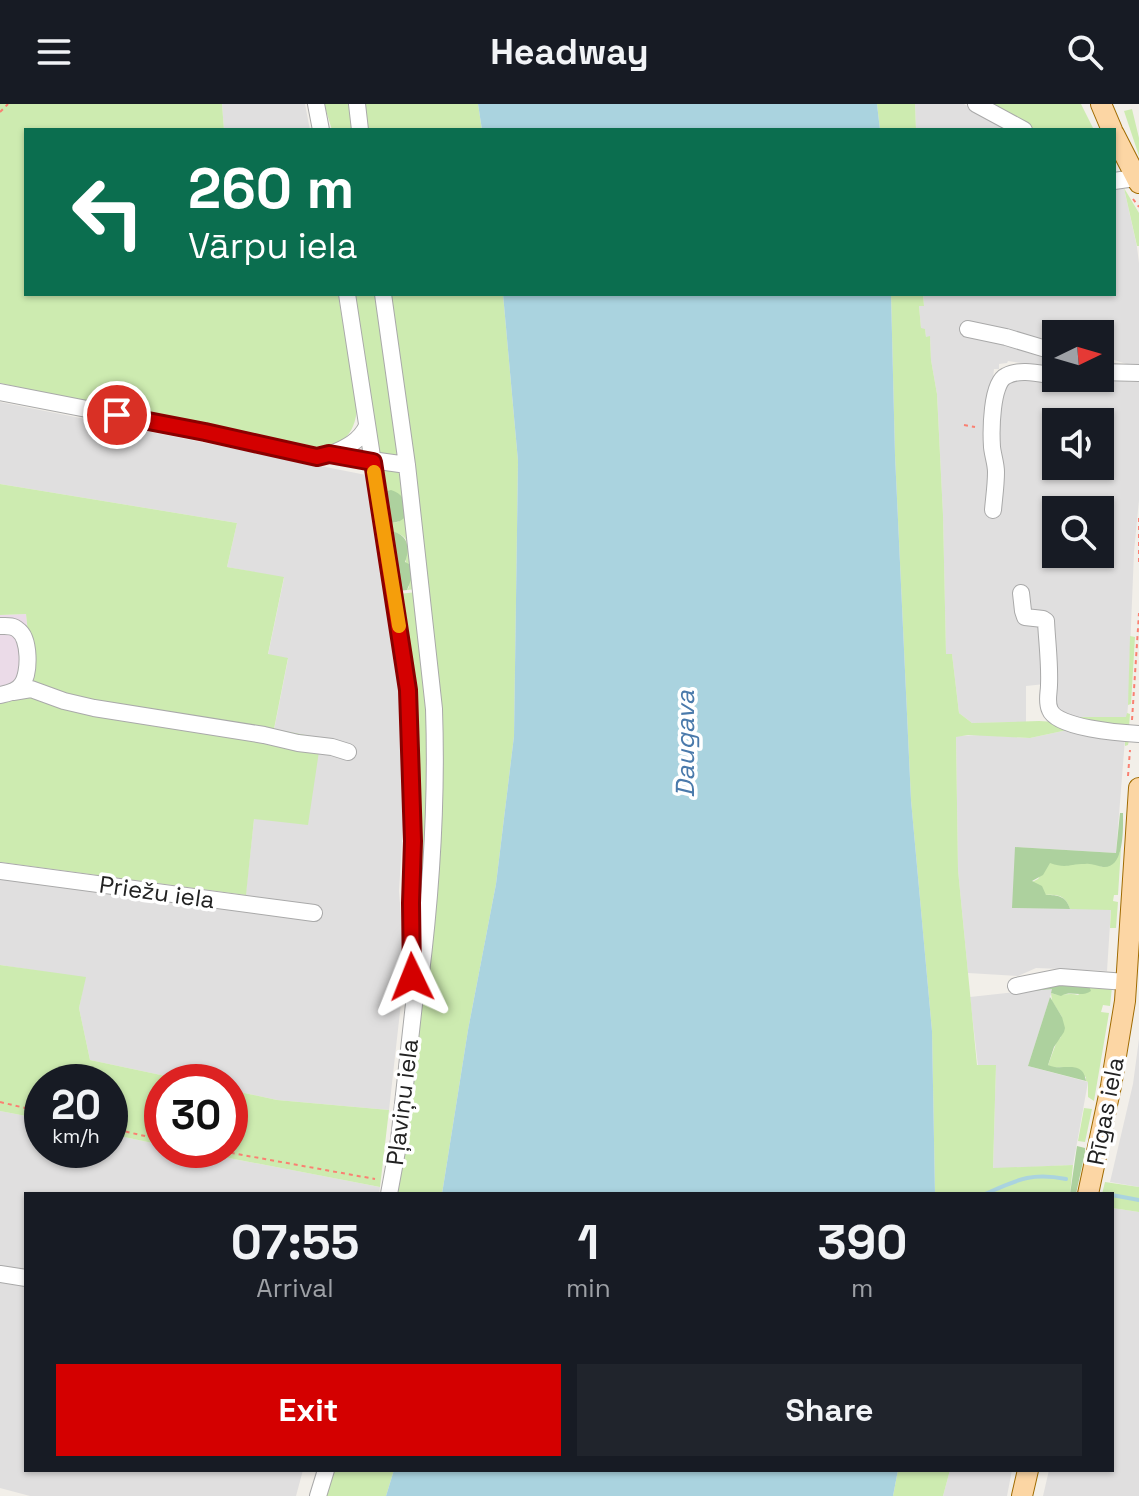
<!DOCTYPE html>
<meta charset="utf-8">
<style>
body{margin:0;font-family:"Space Grotesk",sans-serif;background:#20242c;color:#f1f3f6;height:100vh;display:flex;flex-direction:column;font-size:30px;white-space:nowrap}
*{box-sizing:border-box;margin:0}
p{font-size:26px;color:#9ea1a6}
.icon{flex:none;width:44px;height:44px;fill:none;stroke:currentColor;stroke-width:2;stroke-linecap:round;stroke-linejoin:round}
.map{position:relative;flex:1;overflow:hidden}
.side{position:absolute;left:24px;top:1088px;width:1090px;height:280px;display:flex;flex-direction:column;background:#171b24;border-radius:0px;box-shadow:0 2px 6px #0004}
.side>*{flex:none}
.guide{position:absolute;left:24px;top:24px;width:1092px;height:168px;border-radius:0px;box-shadow:0 2px 6px #0004;background:#0b6e4f;color:#fff;overflow:hidden}
.needle{width:52px;rotate:85deg}
.controls{position:absolute;left:1042px;top:216px;display:grid;gap:16px}
.controls a{display:grid;place-items:center;width:72px;height:72px;border-radius:0px;background:#171b24;box-shadow:0 2px 6px #0004;font-size:40px}
.speed{position:absolute;left:24px;top:960px;display:flex;gap:16px;font-size:40px;font-weight:700;text-align:center}
.speed>*{display:grid;place-content:center;width:104px;height:104px;border-radius:50%;background:#171b24;box-shadow:0 2px 6px #0004;line-height:1}
.speed small{font-size:20px;font-weight:400}
.speed .limit{border:12px solid #d22;background:#fff;color:#111}
.pin{position:absolute;display:grid;place-items:center;width:68px;height:68px;color:#fff;margin:-34px;border:4px solid #fff;border-radius:50%;box-shadow:0 2px 8px #0007}
.me{position:absolute;width:88px;margin:-44px;rotate:358deg;stroke-linejoin:round;filter:drop-shadow(0 0 6px #0008)}
.turn{display:flex;align-items:center;gap:28px;height:168px;padding:0 32px;font-size:36px}
.turn .icon{width:104px;height:104px;stroke-width:2.5}
.turn b{display:block;font-size:56px;line-height:68px}
.eta{display:flex;justify-content:space-evenly;align-items:center;height:136px;text-align:center}
.eta b{font-size:48px;font-weight:700;line-height:56px}
.cta{display:flex;gap:16px;margin-top:auto;padding:16px 32px}
.cta a{flex:1;height:92px;border-radius:0px;background:#d40000;color:#fff;font-size:32px;font-weight:700;line-height:92px;text-align:center}
.cta a+a{background:#20242c;color:#f1f3f6}
header{display:flex;justify-content:space-between;align-items:center;height:104px;padding:0 32px;background:#171b24;font-size:36px;font-weight:700}
.map>svg:first-child{display:block}
.residential{fill:#e0dfdf;fill-rule:evenodd}
.industrial{fill:#ebdbe8}
.grass{fill:#cdebb0}
.forest{fill:#add19e}
.water{fill:#aad3df}
.lines{fill:none;stroke-linecap:round;stroke-linejoin:round}
.stream{stroke:#aad3df;stroke-width:4}
.minor-casing{stroke:#a9a9a9;stroke-width:18}
.major-casing{stroke:#a06b00;stroke-width:22}
.path{stroke:#fa8072;stroke-width:2;stroke-dasharray:4 4;stroke-linecap:butt}
.minor{stroke:#fff;stroke-width:16}
.major{stroke:#fcd6a4;stroke-width:20}
.route-casing{stroke:#8a0000;stroke-width:20}
.route{stroke:#d40000;stroke-width:14}
.slow{stroke:#f59e0b;stroke-width:14}
.labels{text-anchor:middle;dominant-baseline:central;stroke-width:7;stroke-linejoin:round;paint-order:stroke}
.street-label{font-size:24px;fill:#222;stroke:#fff}
.water-label{font-size:26px;font-style:italic;fill:#4a7aab;stroke:#fff}
</style>
<header><svg class="icon" aria-label="menu" viewBox="0 0 24 24"><path d="M4 6h16M4 12h16M4 18h16"/></svg>Headway<svg class="icon" aria-label="search" viewBox="0 0 24 24"><circle cx="10" cy="10" r="6"/><path d="M15 15l6 6"/></svg></header>
<div class="map">
<svg width="1139" height="1392" viewBox="0 0 1139 1392">
<rect width="100%" height="100%" fill="#f2efe9"/>
<!-- residential -->
<path class="residential" d="M 222,0 L 305,0 L 310,26 L 224,26 Z
M 915,0 L 964,0 L 1009,26 L 916,26 Z
M 1114,82 L 1124,84 L 1137,143 L 1139,159 L 1139,261 L 1132,262 L 1100,251 L 1100,230 L 1061,230 L 1058,222 L 1051,222 L 1050,234 L 1022,234 L 1001,227 L 969,221 L 968,230 L 996,234 L 1055,252 L 1053,264 L 1008,257 L 1007,259 L 999,260 L 999,265 L 994,265 L 989,313 L 990,355 L 992,355 L 993,374 L 990,374 L 989,413 L 995,412 L 1001,366 L 996,320 L 1000,288 L 1014,273 L 1086,280 L 1099,276 L 1139,278 L 1139,396 L 1134,448 L 1129,571 L 1130,578 L 1127,613 L 1067,613 L 1059,608 L 1054,601 L 1051,511 L 1038,512 L 1028,510 L 1025,503 L 1025,493 L 1019,486 L 1020,517 L 1038,517 L 1044,522 L 1045,580 L 1026,582 L 1026,618 L 972,619 L 959,609 L 952,550 L 946,550 L 943,411 L 937,290 L 931,256 L 930,233 L 926,233 L 925,225 L 921,225 L 919,202 L 924,201 L 923,190 L 1114,190 ZM 1056,318 L 1100,318 L 1100,362 L 1056,362 ZM 1056,406 L 1100,406 L 1100,450 L 1056,450 Z
M 0,298 L 366,371 L 399,577 L 403,721 L 399,787 L 405,863 L 389,1006 L 277,996 L 230,986 L 230,978 L 194,978 L 90,956 L 79,904 L 85,874 L 0,861 L 0,774 L 244,805 L 254,715 L 320,634 L 274,626 L 288,555 L 268,551 L 284,474 L 227,463 L 237,419 L 0,380 Z
M 1072,625 L 1125,635 L 1116,749 L 1016,743 L 1013,804 L 1111,805 L 1107,867 L 1036,864 L 1018,872 L 968,869 L 958,766 L 956,632 L 981,631 L 1030,634 Z
M 1053,884 L 1028,962 L 1088,978 L 1073,1061 L 993,1065 L 996,961 L 978,962 L 970,893 Z
M 1139,935 L 1139,1083 L 1110,1078 L 1133,980 Z
M 0,1007 L 42,1015 L 42,1046 L 110,1046 L 110,1030 L 162,1041 L 162,1046 L 187,1046 L 380,1083 L 379,1090 L 26,1090 L 26,1366 L 303,1366 L 296,1392 L 30,1392 L 0,1384 Z
M 1112,1104 L 1139,1108 L 1139,1392 L 1043,1392 L 1049,1366 L 1112,1366 Z
M 950,1366 L 1012,1366 L 1007,1392 L 943,1392 Z"/>
<!-- industrial -->
<path class="industrial" d="M 26,510 L 34,588 L 0,600 L 0,511 Z"/>
<!-- grass -->
<path class="grass" d="M 0,0 L 222,0 L 224,26 L 26,26 L 26,190 L 338,190 L 357,302 C 356,337 334,346 302,344 L 0,279 Z
M 324,0 L 354,0 L 357,26 L 332,26 Z
M 362,0 L 478,0 L 482,26 L 365,26 Z
M 877,0 L 915,0 L 916,26 L 880,26 Z
M 987,0 L 1081,0 L 1094,26 L 1037,26 Z
M 1132,5 L 1139,34 L 1139,52 L 1124,7 Z
M 1124,84 L 1139,109 L 1139,142 L 1137,142 Z
M 354,190 L 380,190 L 399,349 L 391,355 L 378,348 L 376,341 L 369,282 Z
M 387,190 L 503,190 L 518,357 L 514,632 L 496,780 L 468,926 L 442,1090 L 394,1090 L 427,858 L 439,660 Z
M 891,190 L 923,190 L 924,202 L 919,202 L 921,224 L 925,225 L 926,233 L 930,232 L 931,256 L 937,290 L 943,411 L 946,550 L 952,550 L 959,609 L 972,619 L 1039,617 L 1056,618 L 1129,636 L 1128,641 L 1125,642 L 1125,636 L 1072,625 L 1030,634 L 968,631 L 956,633 L 958,766 L 977,961 L 996,961 L 993,1064 L 1073,1061 L 1070,1090 L 935,1090 L 932,927 L 911,696 L 895,351 Z
M 380,363 L 396,367 L 400,370 L 405,396 L 384,388 Z
M 0,380 L 237,419 L 227,463 L 284,473 L 268,550 L 288,554 L 274,625 L 321,634 L 308,721 L 254,715 L 246,791 L 0,758 L 0,600 L 34,587 L 26,510 L 0,511 Z
M 407,410 L 417,485 L 407,486 L 409,483 C 408,475 404,464 406,456 C 408,439 411,432 390,427 L 389,419 L 398,418 Z
M 417,488 L 431,614 L 419,856 L 399,490 Z
M 1049,522 L 1051,522 L 1054,601 L 1058,608 L 1067,613 L 1126,613 L 1127,609 L 1130,610 L 1129,623 C 1105,624 1078,620 1056,609 L 1051,596 Z
M 1130,532 L 1135,533 L 1131,600 L 1128,601 Z
M 1121,744 L 1118,791 L 1114,791 L 1113,797 L 1118,798 L 1116,824 L 1110,824 L 1111,806 L 1070,805 C 1066,792 1058,790 1046,791 L 1032,778 L 1038,775 L 1049,759 L 1092,759 L 1103,763 L 1119,750 Z
M 0,861 L 86,873 L 79,904 L 90,956 L 194,978 L 162,978 L 162,1041 L 110,1030 L 110,978 L 42,978 L 42,1015 L 0,1007 Z
M 1089,882 L 1112,883 L 1110,902 L 1103,901 L 1101,908 L 1109,909 L 1094,997 L 1088,993 L 1088,978 L 1086,977 L 1086,973 L 1061,963 L 1052,964 L 1048,961 L 1057,937 L 1061,933 L 1062,913 L 1052,897 L 1051,889 C 1060,893 1069,888 1078,891 Z
M 230,986 L 277,996 L 389,1006 L 380,1083 L 187,1046 L 230,1046 Z
M 1084,1004 L 1092,1005 L 1085,1038 L 1078,1037 Z
M 1105,1078 L 1139,1083 L 1139,1108 L 1112,1104 L 1112,1090 L 1102,1090 Z
M 328,1366 L 394,1366 L 386,1392 L 321,1392 Z
M 898,1366 L 950,1366 L 943,1392 L 893,1392 Z"/>
<!-- forest -->
<path class="forest" d="M 391,386 C 404,390 405,398 407,410 C 402,418 398,418 389,419 L 384,388 Z
M 390,427 C 407,429 411,443 405,458 L 411,461 L 413,471 L 407,486 L 399,487 Z
M 1120,709 L 1123,709 C 1123,723 1125,765 1103,763 C 1096,762 1092,759 1085,760 C 1068,760 1067,765 1050,759 L 1043,771 L 1032,777 L 1042,782 L 1046,791 C 1058,791 1066,792 1070,805 L 1012,804 L 1015,743 L 1116,749 Z
M 1049,878 L 1089,882 L 1091,887 C 1081,894 1071,886 1061,892 L 1051,889 L 1052,885 L 1020,888 Z
M 1050,893 L 1062,913 L 1065,924 L 1064,928 L 1054,943 L 1048,961 C 1061,968 1083,954 1086,977 L 1028,962 Z
M 1077,1042 L 1085,1044 L 1085,1048 L 1076,1090 L 1070,1090 Z"/>
<!-- water -->
<path class="water" d="M 478,0 L 877,0 L 880,26 L 482,26 Z
M 503,190 L 891,190 L 895,351 L 911,696 L 932,927 L 935,1090 L 442,1090 L 468,926 L 496,780 L 514,632 L 518,357 Z
M 394,1366 L 898,1366 L 893,1392 L 386,1392 Z"/>
<g class="lines">
<!-- stream -->
<path class="stream" d="M 985,1090 C 1017,1076 1031,1068 1066,1075
M 1112,1091 L 1139,1096"/>
<!-- minor casing -->
<g class="minor-casing">
<path id="minor" d="M 316,0 L 321,26
M 357,0 L 360,26
M 976,0 L 1024,26
M 1114,77 L 1135,74
M 347,190 L 408,586 L 413,737 L 411,845 L 414,900 L 399,1036 L 389,1090
M 383,190 L 407,361 L 434,605 C 437,692 431,790 420,877
M 968,225 L 1006,233 L 1056,248
M 1100,268 L 1139,269
M 0,288 L 205,328 L 317,353 L 329,350 L 407,361
M 331,350 C 346,344 360,337 367,322
M 993,406 C 994,394 996,381 996,368 C 996,360 993,352 992,343 C 991,328 991,279 1006,272 C 1020,264 1041,270 1056,272
M 1021,489 L 1023,507 L 1025,513 L 1043,515 L 1046,517 C 1047,538 1050,560 1049,581 C 1049,589 1046,598 1050,606 C 1057,624 1120,629 1139,630
M 0,522 C 7,522 13,521 18,526 C 30,534 30,569 22,580 C 17,588 8,589 0,591
M 13,588 L 31,585 L 64,597 L 94,604 L 264,631 L 298,639 L 332,643 L 348,648
M 0,767 L 314,809
M 1016,882 L 1060,873 L 1126,878
M 0,1170 L 26,1174
M 318,1392 L 326,1366"/>
</g>
<!-- major casing -->
<g class="major-casing">
<path id="major" d="M 1101,0 L 1112,26
M 1114,30 L 1139,79
M 1088,1090 L 1111,982 L 1125,897 L 1139,684
M 1022,1392 L 1028,1366"/>
</g>
<!-- path -->
<path class="path" d="M 0,8 L 8,0
M 1133,95 L 1139,103
M 964,321 L 975,323
M 1139,414 L 1139,461
M 1132,616 L 1139,509
M 1128,672 L 1130,646
M 0,998 L 42,1008
M 110,1024 L 162,1036
M 215,1046 L 375,1075"/>
<!-- minor -->
<use href="#minor" class="minor"/>
<!-- major -->
<use href="#major" class="major"/>
</g>
<g class="lines">
<!-- route casing -->
<g class="route-casing">
<path id="route" d="M 117,311 L 205,328 L 317,353 L 329,350 L 373,358 L 408,586 L 413,737 L 411,799 L 412,873"/>
</g>
<!-- route -->
<use href="#route" class="route"/>
<!-- slow -->
<path class="slow" d="M 374,368 L 399,522"/>
</g>
<g class="labels">
<!-- street labels -->
<g class="street-label">
<text transform="translate(157 788) rotate(8)">Priežu iela</text>
<text transform="translate(402 998) rotate(-83)">Pļaviņu iela</text>
<text transform="translate(1105 1007) rotate(-79)">Rīgas iela</text>
</g>
<!-- water labels -->
<g class="water-label">
<text transform="translate(685 640) rotate(-90)">Daugava</text>
</g>
</g>
</svg>
<div class="controls">
<a><svg class="needle" viewBox="-14 -14 28 28"><path d="M0-13l5 13h-10z" fill="#e53935"/><path d="M0 13l5-13h-10z" fill="#9ea1a6"/></svg></a>
<a><svg class="icon" aria-label="sound" viewBox="0 0 24 24"><path d="M4 9h4l5-4v14l-5-4H4zM17 9q2 3 0 6"/></svg></a>
<a><svg class="icon" aria-label="search" viewBox="0 0 24 24"><circle cx="10" cy="10" r="6"/><path d="M15 15l6 6"/></svg></a>
</div>
<div class="speed"><div>20<small>km/h</small></div><div class="limit">30</div></div>
<div class="pin" style="left:117px;top:311px;background:#d93025"><svg class="icon" aria-label="arrive" viewBox="0 0 24 24"><path d="M6 21V4h12l-3 4 3 4H6"/></svg></div>
<svg class="me" style="left:412px;top:873px" viewBox="-20 -20 40 40"><path d="M0-17L14 15 0 8-14 15z" fill="#d40000" stroke="#fff" stroke-width="4"/></svg>
<div class="guide">
<div class="turn"><svg class="icon" aria-label="left" viewBox="0 0 24 24"><path d="M17 20v-9H6M10 6l-5 5 5 5"/></svg><div><b>260 m</b>Vārpu iela</div></div>
</div>
<section class="side">
<div class="eta">
<div><b>07:55</b><p>Arrival</p></div>
<div><b>1</b><p>min</p></div>
<div><b>390</b><p>m</p></div>
</div>
<div class="cta"><a>Exit</a><a>Share</a></div>
</section>
</div>
